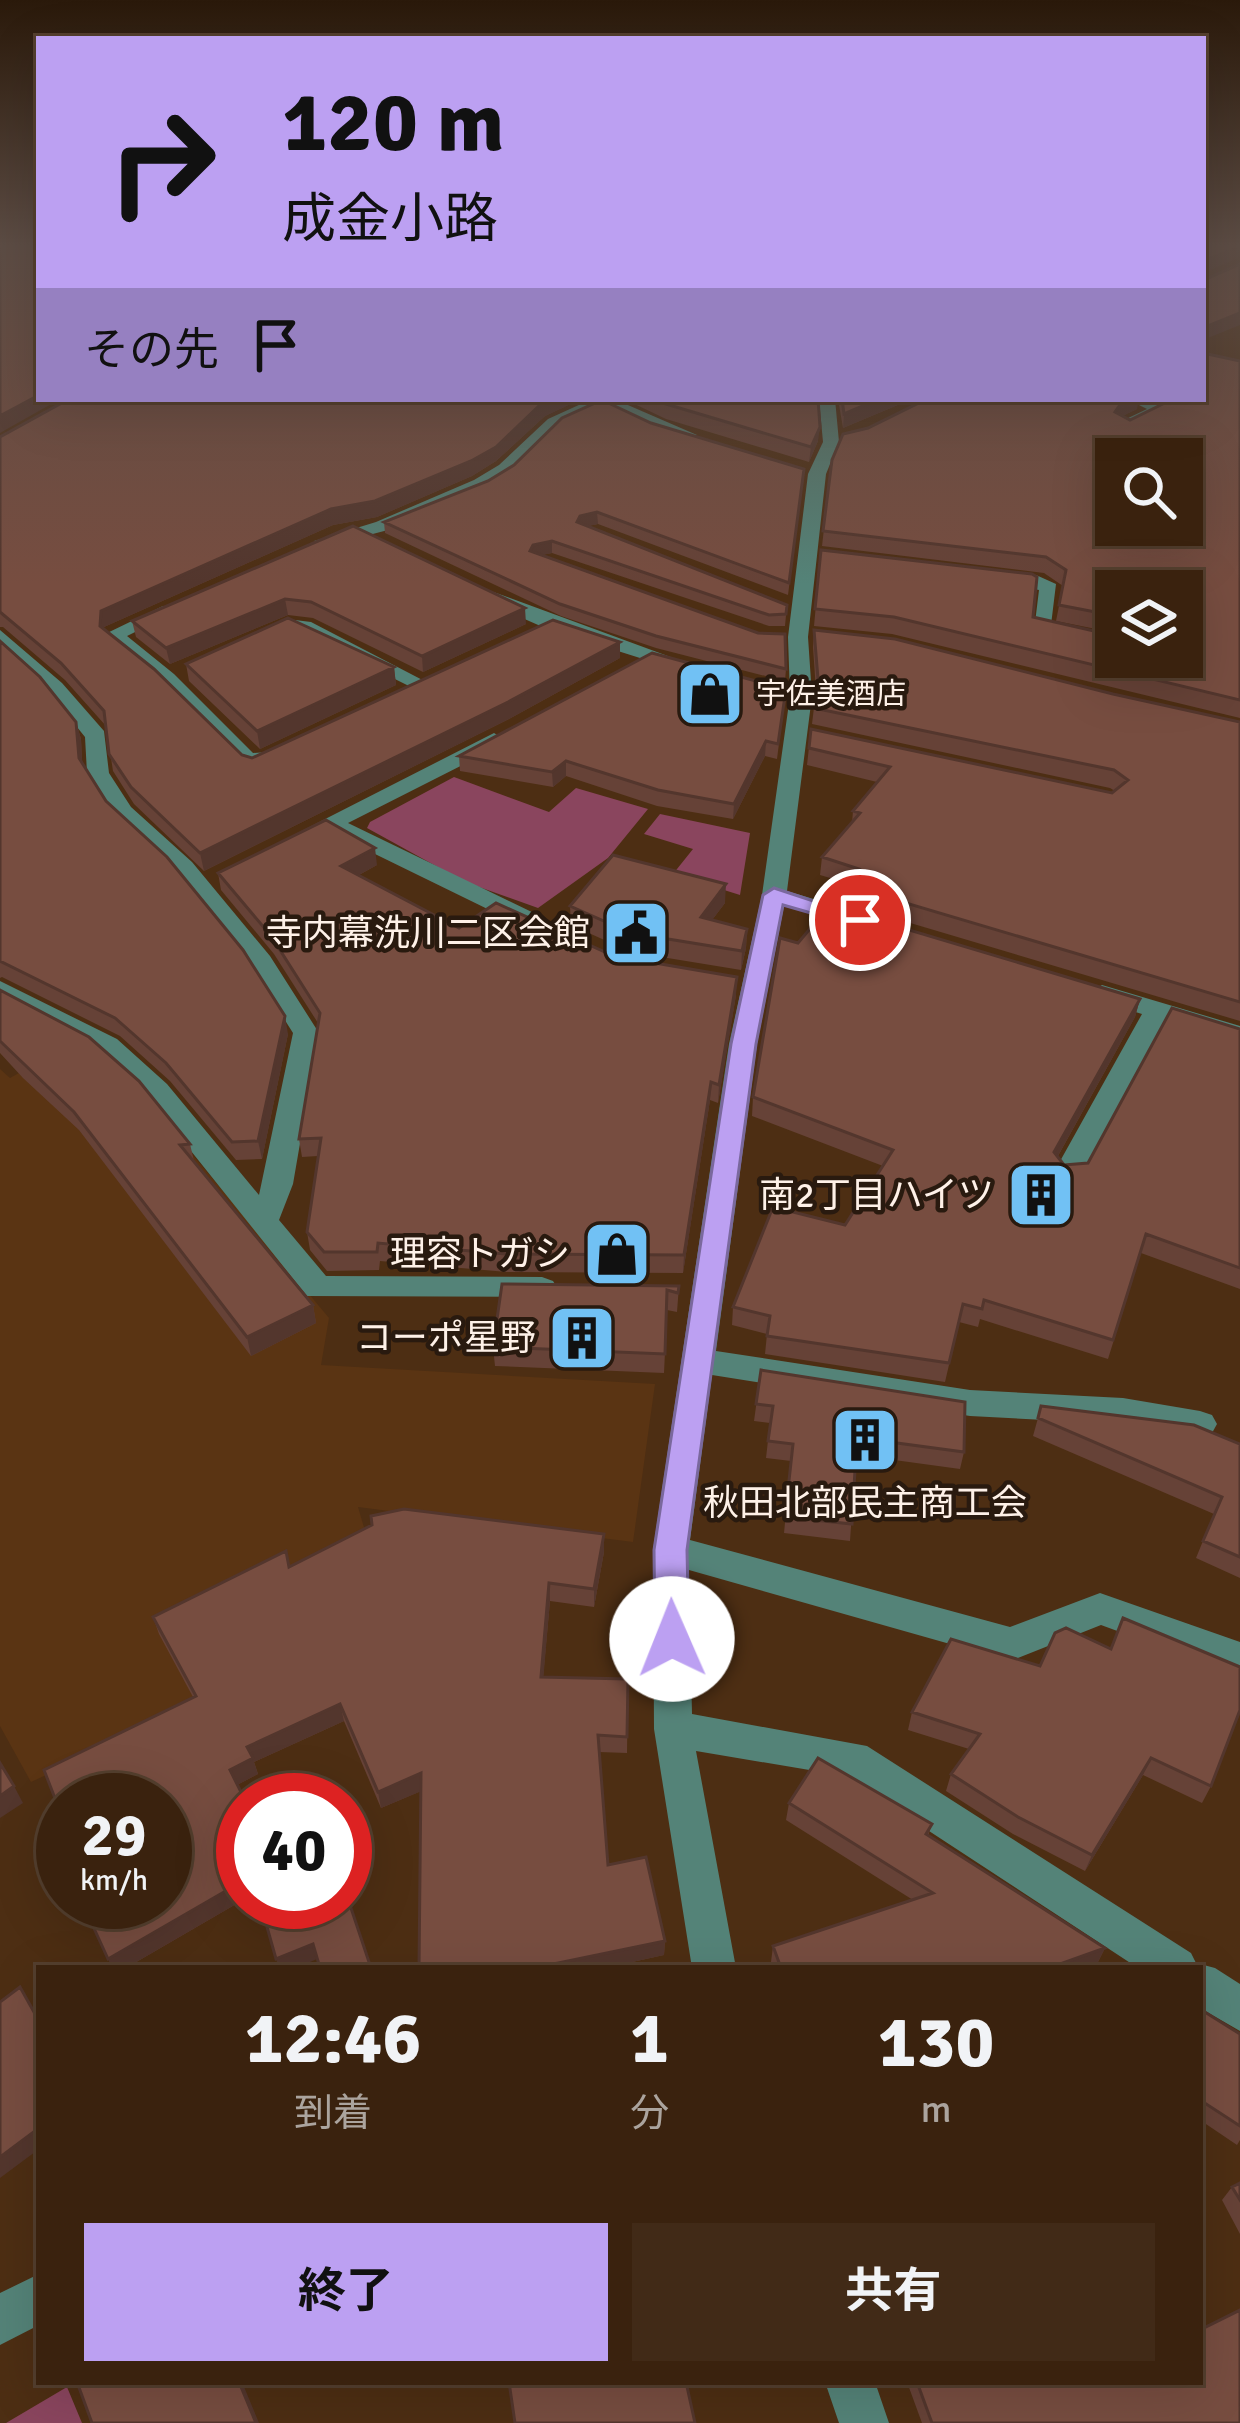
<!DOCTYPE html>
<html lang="ja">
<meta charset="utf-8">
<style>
body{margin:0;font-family:Signika,"Noto Sans JP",sans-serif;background:#412a17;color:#f1f3f6;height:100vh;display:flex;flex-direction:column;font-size:45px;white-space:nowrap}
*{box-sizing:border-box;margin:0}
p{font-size:39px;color:#aba49e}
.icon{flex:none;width:66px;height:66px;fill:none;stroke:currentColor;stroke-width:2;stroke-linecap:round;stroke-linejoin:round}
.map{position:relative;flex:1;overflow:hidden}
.details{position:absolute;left:36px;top:1965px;width:1167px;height:420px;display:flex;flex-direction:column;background:#3a220e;border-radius:0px;box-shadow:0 12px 48px #0002,0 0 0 3px #543f2e}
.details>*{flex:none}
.banner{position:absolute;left:36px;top:36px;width:1170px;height:366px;border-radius:0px;box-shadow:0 12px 48px #0002,0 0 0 3px #543f2e;background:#bca0f2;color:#111;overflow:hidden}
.controls{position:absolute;left:1095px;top:438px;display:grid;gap:24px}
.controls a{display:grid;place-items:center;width:108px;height:108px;border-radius:0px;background:#3a220e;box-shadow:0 12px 48px #0002,0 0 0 3px #543f2e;font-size:60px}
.speed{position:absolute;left:36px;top:1773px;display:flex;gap:24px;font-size:60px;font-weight:700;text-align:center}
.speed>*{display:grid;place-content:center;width:156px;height:156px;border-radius:50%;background:#3a220e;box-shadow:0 12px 48px #0002,0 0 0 3px #543f2e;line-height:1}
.speed small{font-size:30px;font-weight:400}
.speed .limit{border:18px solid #d22;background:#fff;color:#111}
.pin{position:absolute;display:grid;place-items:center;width:102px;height:102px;color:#fff;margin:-51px;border:6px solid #fff;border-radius:50%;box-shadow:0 3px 12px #0007}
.me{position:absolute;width:132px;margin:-66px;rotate:359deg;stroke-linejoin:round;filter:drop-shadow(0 0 9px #0008)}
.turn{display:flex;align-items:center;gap:42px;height:252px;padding:0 48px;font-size:54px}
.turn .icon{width:156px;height:156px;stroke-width:2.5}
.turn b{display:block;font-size:84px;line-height:102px}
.then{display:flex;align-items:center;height:114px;padding:0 48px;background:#0003;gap:24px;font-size:45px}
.eta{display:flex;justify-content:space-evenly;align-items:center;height:204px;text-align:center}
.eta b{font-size:72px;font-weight:700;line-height:84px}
.button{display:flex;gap:24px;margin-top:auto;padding:24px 48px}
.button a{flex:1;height:138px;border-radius:0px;background:#bca0f2;color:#111;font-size:48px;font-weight:700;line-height:138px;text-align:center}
.button a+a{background:#412a17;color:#f1f3f6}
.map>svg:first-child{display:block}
.built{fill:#5a3413}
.green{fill:#8a455e}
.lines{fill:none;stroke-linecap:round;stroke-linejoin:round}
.minor{fill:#548378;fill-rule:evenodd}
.wall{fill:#664237}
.shaded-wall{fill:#53362d}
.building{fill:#774d40;stroke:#53362d;stroke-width:3;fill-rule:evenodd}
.route{fill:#bca0f2;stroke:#7a689d;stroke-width:3}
.labels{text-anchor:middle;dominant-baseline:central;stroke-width:9;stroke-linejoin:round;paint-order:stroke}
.far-poi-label{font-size:30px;fill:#fef1e8;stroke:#291a0f;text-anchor:start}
.poi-label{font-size:36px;fill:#fef1e8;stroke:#291a0f;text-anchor:end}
</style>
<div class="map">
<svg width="1240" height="2423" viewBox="0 0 1240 2423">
<rect width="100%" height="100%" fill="#4d2e13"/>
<!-- built -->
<path class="built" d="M 74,1042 L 166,1123 L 329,1318 L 321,1365 L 655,1384 L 633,1542 L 358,1507 L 390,1616 L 31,1782 L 0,1726 L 0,1069 L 10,1078 Z"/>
<!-- green -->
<path class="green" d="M 454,777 L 549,812 L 576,788 L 648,809 L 608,858 L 538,908 L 465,882 L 367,828 L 370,822 Z
M 660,814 L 750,833 L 740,895 L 673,874 L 693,849 L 644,834 Z
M 67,2387 L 82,2423 L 6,2423 Z"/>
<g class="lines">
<!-- minor -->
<path class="minor" d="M 592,399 L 614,399 L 697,435 L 683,439 L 603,406 L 560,425 L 511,473 L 486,488 L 388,530 L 323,547 L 314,541 L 376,522 L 474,480 L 499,465 L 548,419 Z
M 819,399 L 835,399 L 839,442 L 826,474 L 808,637 L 812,696 L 787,891 L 870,916 L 873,921 L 861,928 L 784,906 L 757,1044 L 716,1351 L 970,1390 L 1123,1398 L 1200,1411 L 1212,1415 L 1217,1424 L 1212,1433 L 1200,1437 L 1123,1424 L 970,1416 L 712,1375 L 690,1540 L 1010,1627 L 1100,1593 L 1240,1642 L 1240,1676 L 1101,1625 L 1010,1661 L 689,1570 L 692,1714 L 867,1746 L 1191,1953 L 1196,1963 L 1215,1968 L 1240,1984 L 1240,2031 L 1200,2008 L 1200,1968 L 1138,1968 L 845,1776 L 696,1751 L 736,1968 L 692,1968 L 654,1729 L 653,1550 L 729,1044 L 762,895 L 790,696 L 788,637 L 808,474 L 823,442 Z
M 1127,399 L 1149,399 L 1169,409 L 1130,428 L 1124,426 L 1124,420 L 1147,409 Z
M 999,571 L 1036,575 L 1056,584 L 1051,625 L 1116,638 L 1116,650 L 1034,631 L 1039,590 L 992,581 L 989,577 Z
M 488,590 L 695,666 L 678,670 L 545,628 L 481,600 L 481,592 Z
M 163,606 L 180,610 L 127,636 L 174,674 L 253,753 L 283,751 L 283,761 L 256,771 L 237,763 L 160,682 L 103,635 Z
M 287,619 L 311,622 L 434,686 L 417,690 L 300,632 L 265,641 L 255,635 Z
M 0,630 L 62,683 L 104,731 L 109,773 L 131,807 L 192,862 L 270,956 L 319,1033 L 293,1184 L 279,1220 L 326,1276 L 542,1277 L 553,1281 L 558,1289 L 553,1297 L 307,1296 L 147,1096 L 97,1051 L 0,1000 L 0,981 L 117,1039 L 167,1084 L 259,1195 L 293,1033 L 250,965 L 174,872 L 114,816 L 87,773 L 85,737 L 48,691 L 0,647 Z
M 494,733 L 505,740 L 502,745 L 348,823 L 538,915 L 541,920 L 538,925 L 520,925 L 330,832 L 296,847 L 284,840 Z
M 1102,985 L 1240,1026 L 1240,1044 L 1165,1021 L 1084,1172 L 1069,1182 L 1054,1172 L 1142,1014 L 1093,999 L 1089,993 Z
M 39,2274 L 39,2325 L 0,2345 L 0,2293 Z
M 825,2382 L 875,2382 L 889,2423 L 839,2423 Z"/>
</g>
<!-- wall -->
<path class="wall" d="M 1240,361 L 1240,718 L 892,634 L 814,626 L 821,550 L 1033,617 L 1182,657 L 1116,591 L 1116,633 L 1056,621 L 1063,586 L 1044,573 L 822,546 L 832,460 L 868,428 L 1137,409 L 1122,416 L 1130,420 L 1165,403 L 1158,399 L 1203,399 Z
M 69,399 L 581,399 L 545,416 L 496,461 L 472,476 L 377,517 L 333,525 L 104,627 L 104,630 L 242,755 L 252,758 L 620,658 L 509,719 L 204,871 L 134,804 L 113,771 L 106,726 L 65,680 L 3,627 L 0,627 L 0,437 Z
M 624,399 L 818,399 L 818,441 L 809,462 L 666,419 Z
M 838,399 L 912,399 L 843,428 Z
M 651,423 L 804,469 L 788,595 L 598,524 L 587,526 L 787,605 L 785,626 L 769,626 L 552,553 L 541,555 L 786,669 L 785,681 L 656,648 L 561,616 L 385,533 L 384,522 Z
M 353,526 L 526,624 L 423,672 L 313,618 L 288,615 L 170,664 L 136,637 L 132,621 Z
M 814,630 L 1240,722 L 1240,1021 L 843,903 L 847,883 L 820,875 L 822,857 L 852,823 L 853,811 L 877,782 L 807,765 L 811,729 L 1112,793 L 1115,791 L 1110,788 L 812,724 L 816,691 L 813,647 Z
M 0,641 L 76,722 L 81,739 L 82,764 L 106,801 L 288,1034 L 262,1159 L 236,1160 L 170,1081 L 120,1036 L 2,977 L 0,978 Z
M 186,664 L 394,667 L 396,685 L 260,749 L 189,681 Z
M 786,689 L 777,759 L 765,756 L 733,819 L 657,806 L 566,776 L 553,787 L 460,771 L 459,756 Z
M 377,865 L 359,875 L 459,928 L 614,956 L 736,995 L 718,1103 L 710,1100 L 683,1273 L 507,1272 L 380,1261 L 379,1270 L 327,1271 L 310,1250 L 307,1232 L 318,1156 L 302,1157 L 299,1139 L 318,1023 L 274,954 L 221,890 L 218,873 Z
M 725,903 L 712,920 L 747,929 L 746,948 L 741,970 L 631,952 L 571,925 L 570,906 Z
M 798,943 L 1140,999 L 1135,1017 L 1058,1156 L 1064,1165 L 1088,1163 L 1240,1029 L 1240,1289 L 1141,1253 L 1108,1359 L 980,1319 L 978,1327 L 959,1322 L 945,1382 L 765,1354 L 767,1334 L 732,1325 L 733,1307 L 845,1225 L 883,1166 L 752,1116 L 753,1097 Z
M 0,990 L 190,1144 L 194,1161 L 313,1305 L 316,1323 L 251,1356 L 79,1130 L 23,1078 L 0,1053 Z
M 679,1286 L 677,1312 L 667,1310 L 664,1373 L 495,1366 L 493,1347 Z
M 761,1370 L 964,1452 L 960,1469 L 865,1456 L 863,1470 L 855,1469 L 850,1541 L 784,1533 L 791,1461 L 766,1458 L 770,1423 L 754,1421 Z
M 1038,1418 L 1240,1444 L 1240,1578 L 1196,1558 L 1214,1514 L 1033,1436 Z
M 604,1534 L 604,1552 L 594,1607 L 550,1601 L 543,1677 L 628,1679 L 627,1753 L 599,1752 L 608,1865 L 665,1941 L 664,1955 L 605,1968 L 419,1968 L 421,1791 L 381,1808 L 344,1721 L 254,1762 L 258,1774 L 237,1785 L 243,1800 L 243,1900 L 126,1968 L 193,1697 L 159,1634 L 153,1617 L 290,1567 Z
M 1040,1666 L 1211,1786 L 1202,1803 L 1143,1775 L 1085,1871 L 1013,1834 L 946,1791 L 951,1774 L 969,1749 L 908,1730 L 912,1712 Z
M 789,1803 L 932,1824 L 928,1836 L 1105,1948 L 1097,1964 L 1087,1968 L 773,1968 L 771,1962 L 773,1946 L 913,1900 L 786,1820 Z
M 1200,2009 L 1240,2034 L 1240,2140 L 1237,2145 L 1200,2120 Z
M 1240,2183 L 1240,2234 L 1222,2200 L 1232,2187 Z
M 907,2382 L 1200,2382 L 1240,2423 L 922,2423 Z"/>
<!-- shaded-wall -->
<path class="shaded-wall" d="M 1240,246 L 1238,258 L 1203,273 L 1204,261 Z
M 1240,313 L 1240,325 L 1203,340 L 1203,328 Z
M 39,395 L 39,399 L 60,399 L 0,433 L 0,416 Z
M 550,399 L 581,399 L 545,416 L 496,461 L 472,476 L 377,517 L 333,525 L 104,627 L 103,643 L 100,626 L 101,611 Z
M 879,399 L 912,399 L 843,428 L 844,414 Z
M 1131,399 L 1139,399 L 1137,409 L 1117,419 L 1115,412 L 1120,405 Z
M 820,427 L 818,441 L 809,462 L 811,447 Z
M 597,512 L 598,524 L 580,528 L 577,522 L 580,516 Z
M 552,541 L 552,553 L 534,557 L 530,551 L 533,545 Z
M 285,599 L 288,615 L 170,664 L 166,648 Z
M 525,608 L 526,624 L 423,672 L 422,656 Z
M 620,642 L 620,658 L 509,719 L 204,871 L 200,853 Z
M 394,667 L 396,685 L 260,749 L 257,731 Z
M 76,722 L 81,739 L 83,775 L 79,758 Z
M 766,741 L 765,756 L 733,819 L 734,804 Z
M 566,761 L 566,776 L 553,787 L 552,772 Z
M 375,848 L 377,865 L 344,883 L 341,866 Z
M 726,884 L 725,903 L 700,936 L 701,917 Z
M 747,929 L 746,948 L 741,970 L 742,951 Z
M 737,977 L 736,995 L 718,1103 L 719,1085 Z
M 1140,999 L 1135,1017 L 1050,1170 L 1054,1152 Z
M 285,1016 L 288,1034 L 262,1159 L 258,1141 Z
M 711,1082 L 710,1100 L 683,1273 L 684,1255 Z
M 313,1305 L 316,1323 L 251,1356 L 247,1337 Z
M 604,1534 L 604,1552 L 594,1607 L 594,1589 Z
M 549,1583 L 550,1601 L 542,1694 L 541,1677 Z
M 340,1704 L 344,1721 L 254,1762 L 258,1774 L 235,1786 L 230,1770 L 247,1747 Z
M 1151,1758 L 1143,1775 L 1085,1871 L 1092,1855 Z
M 421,1773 L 424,1790 L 381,1808 L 378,1792 Z
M 14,1786 L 23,1803 L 0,1818 L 0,1796 Z
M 243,1881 L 243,1900 L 126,1968 L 112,1968 L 108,1959 Z
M 665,1941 L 664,1955 L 605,1968 L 534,1968 Z
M 313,1944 L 317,1959 L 296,1968 L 279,1968 L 276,1959 Z
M 1105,1948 L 1097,1964 L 1087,1968 L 1049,1968 Z
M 39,2128 L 39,2149 L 0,2178 L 0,2157 Z
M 239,2382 L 242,2382 L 259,2423 L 256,2423 Z"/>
<!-- building -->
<path class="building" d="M 4,245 L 39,245 L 39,395 L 0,416 L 0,246 Z
M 1203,245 L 1240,245 L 1240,246 L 1204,261 L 1203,266 Z
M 1240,264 L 1240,313 L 1203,328 L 1203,275 L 1208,278 Z
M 1203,353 L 1240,361 L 1240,700 L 894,617 L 815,609 L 821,550 L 1032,574 L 1037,577 L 1033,617 L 1116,636 L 1116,657 L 1182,657 L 1182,591 L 1116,591 L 1116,616 L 1059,605 L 1066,570 L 1046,557 L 823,531 L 832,460 L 843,434 L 868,428 L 927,399 L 1131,399 L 1120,405 L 1115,412 L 1130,420 L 1173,399 L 1203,399 ZM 1116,459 L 1182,459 L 1182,525 L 1116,525 Z
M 69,399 L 550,399 L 544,401 L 496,447 L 471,461 L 375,501 L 331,509 L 101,611 L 100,626 L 154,669 L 242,755 L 252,758 L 553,620 L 620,642 L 508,702 L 200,853 L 131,787 L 109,754 L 104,711 L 61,663 L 0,612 L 0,437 Z
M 654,399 L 818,399 L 820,427 L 811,447 L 666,404 Z
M 842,399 L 879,399 L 844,414 Z
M 602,400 L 651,423 L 804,469 L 789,583 L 597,512 L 580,516 L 577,522 L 787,605 L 786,614 L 769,615 L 552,541 L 533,545 L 530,551 L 758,633 L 785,634 L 786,669 L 656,636 L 560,604 L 384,522 L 488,481 L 514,465 L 562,418 Z
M 353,526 L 525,608 L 422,656 L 311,602 L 285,599 L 166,648 L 132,621 Z
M 288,618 L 394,667 L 257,731 L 186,664 Z
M 814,630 L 895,639 L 1113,694 L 1240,722 L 1240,1002 L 845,885 L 859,869 L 822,857 L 860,813 L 853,811 L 890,767 L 809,748 L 811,729 L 1112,793 L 1128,780 L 1114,770 L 814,708 L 818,679 Z
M 0,641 L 40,677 L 76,722 L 79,758 L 106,801 L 167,857 L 243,950 L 285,1016 L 258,1141 L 232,1142 L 166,1063 L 115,1018 L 0,961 Z
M 652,653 L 786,689 L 778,744 L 766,741 L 734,804 L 658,790 L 566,761 L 552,772 L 459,756 Z
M 326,820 L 375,848 L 341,866 L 459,928 L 496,903 L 614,956 L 737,977 L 719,1085 L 711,1082 L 684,1255 L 506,1254 L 378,1243 L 377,1252 L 324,1252 L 307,1232 L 321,1138 L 299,1139 L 320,1013 L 271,936 L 218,873 Z
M 613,855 L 726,884 L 701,917 L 747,929 L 742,951 L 631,933 L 570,906 Z
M 829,906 L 1140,999 L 1054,1152 L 1064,1165 L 1088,1163 L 1172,1008 L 1240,1029 L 1240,1268 L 1146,1234 L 1113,1340 L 984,1300 L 982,1309 L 963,1304 L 949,1363 L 767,1336 L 770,1316 L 733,1307 L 773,1207 L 845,1225 L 893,1150 L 753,1097 L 780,938 L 798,943 Z
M 0,990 L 89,1037 L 139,1081 L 190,1144 L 180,1145 L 313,1305 L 247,1337 L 74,1112 L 0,1041 Z
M 502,1284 L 679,1286 L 678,1293 L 667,1290 L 665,1354 L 493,1347 Z
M 761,1370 L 965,1402 L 964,1452 L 867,1439 L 866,1453 L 856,1452 L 852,1524 L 785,1517 L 793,1444 L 768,1441 L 773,1406 L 756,1404 Z
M 1041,1406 L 1194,1425 L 1240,1444 L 1240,1557 L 1203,1541 L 1222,1497 L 1038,1418 Z
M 404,1509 L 604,1534 L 594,1589 L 549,1583 L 541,1677 L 628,1679 L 627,1737 L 598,1735 L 608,1865 L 646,1857 L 665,1941 L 534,1968 L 419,1968 L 421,1773 L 378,1792 L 340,1704 L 247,1747 L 253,1758 L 230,1770 L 245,1800 L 243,1800 L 243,1881 L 108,1959 L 82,1902 L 165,1902 L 165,1800 L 63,1800 L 63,1819 L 44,1770 L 196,1696 L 153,1617 L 286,1551 L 289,1567 L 372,1525 L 371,1516 Z
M 1123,1618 L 1240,1667 L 1240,1710 L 1211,1786 L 1151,1758 L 1092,1855 L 1018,1817 L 951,1774 L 980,1734 L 912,1712 L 951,1639 L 1040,1666 L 1055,1633 L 1066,1628 L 1111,1649 Z
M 818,1758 L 932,1824 L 926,1834 L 1105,1948 L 1049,1968 L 781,1968 L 773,1946 L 933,1893 L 789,1803 Z
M 0,1763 L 14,1786 L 0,1796 Z
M 345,1890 L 371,1968 L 320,1968 L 313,1944 L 276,1959 L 260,1902 L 345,1902 Z
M 20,1987 L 39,2021 L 39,2128 L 0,2157 L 0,2002 Z
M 1200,2009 L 1240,2034 L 1240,2126 L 1200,2100 Z
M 1240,2183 L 1240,2200 L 1232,2187 Z
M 1240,2310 L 1240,2423 L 932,2423 L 917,2382 L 1200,2382 L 1200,2330 Z
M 77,2382 L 239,2382 L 256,2423 L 92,2423 Z
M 509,2382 L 686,2382 L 695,2423 L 515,2423 Z"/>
<!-- sky -->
<linearGradient id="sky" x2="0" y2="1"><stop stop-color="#2a190a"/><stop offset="0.42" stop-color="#5c4c44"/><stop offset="1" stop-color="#5c4c44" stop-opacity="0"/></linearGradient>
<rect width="1240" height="584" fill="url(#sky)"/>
<!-- route -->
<path class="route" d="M 774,888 L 871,920 L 860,927 L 783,905 L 756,1044 L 687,1550 L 689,1639 L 684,1650 L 672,1654 L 660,1650 L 655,1639 L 654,1550 L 731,1044 L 763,895 Z"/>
<!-- icons -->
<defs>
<g id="shop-square" transform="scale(3.45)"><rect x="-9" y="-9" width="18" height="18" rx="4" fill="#71c1f4" stroke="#291a0f"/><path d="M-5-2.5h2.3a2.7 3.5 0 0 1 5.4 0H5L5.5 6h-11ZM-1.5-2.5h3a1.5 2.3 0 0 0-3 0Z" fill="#111"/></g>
<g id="civic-square" transform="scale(3.45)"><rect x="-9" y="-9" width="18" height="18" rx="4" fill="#71c1f4" stroke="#291a0f"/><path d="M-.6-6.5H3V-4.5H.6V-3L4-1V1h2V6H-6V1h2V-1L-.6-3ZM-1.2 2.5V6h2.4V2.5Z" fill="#111"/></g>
<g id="building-square" transform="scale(3.45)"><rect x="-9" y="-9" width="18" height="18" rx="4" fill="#71c1f4" stroke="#291a0f"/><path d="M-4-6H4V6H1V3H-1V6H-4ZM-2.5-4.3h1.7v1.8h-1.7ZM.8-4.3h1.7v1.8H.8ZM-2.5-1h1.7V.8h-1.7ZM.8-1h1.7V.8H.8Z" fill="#111"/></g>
</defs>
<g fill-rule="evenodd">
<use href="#shop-square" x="710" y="694"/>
<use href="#civic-square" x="636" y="933"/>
<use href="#building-square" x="1041" y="1195"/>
<use href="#shop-square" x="617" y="1254"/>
<use href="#building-square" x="582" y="1338"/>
<use href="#building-square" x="865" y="1440"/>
</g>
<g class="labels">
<!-- far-poi labels -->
<g class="far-poi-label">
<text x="756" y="694">宇佐美酒店</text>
</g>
<!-- poi labels -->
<g class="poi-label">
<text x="590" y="933">寺内幕洗川二区会館</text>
<text x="994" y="1195">南2丁目ハイツ</text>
<text x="570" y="1254">理容トガシ</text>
<text x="536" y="1338">コーポ星野</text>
<text x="865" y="1503" text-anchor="middle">秋田北部民主商工会</text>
</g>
</g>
</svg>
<div class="controls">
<a><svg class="icon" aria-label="search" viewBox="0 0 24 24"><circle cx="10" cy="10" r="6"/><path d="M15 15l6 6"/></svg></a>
<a><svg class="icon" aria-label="layers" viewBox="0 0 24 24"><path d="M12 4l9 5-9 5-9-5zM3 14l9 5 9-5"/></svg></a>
</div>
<div class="speed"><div>29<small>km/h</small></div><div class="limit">40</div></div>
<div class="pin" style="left:860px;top:920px;background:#d93025"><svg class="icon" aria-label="arrive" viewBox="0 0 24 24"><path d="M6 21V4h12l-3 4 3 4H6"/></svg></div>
<svg class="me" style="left:672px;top:1639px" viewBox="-20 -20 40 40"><circle r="19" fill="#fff"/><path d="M0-13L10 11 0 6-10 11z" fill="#bca0f2"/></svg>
<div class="banner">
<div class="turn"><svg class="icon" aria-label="right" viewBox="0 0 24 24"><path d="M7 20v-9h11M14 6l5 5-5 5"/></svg><div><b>120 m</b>成金小路</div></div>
<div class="then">その先<svg class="icon" aria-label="arrive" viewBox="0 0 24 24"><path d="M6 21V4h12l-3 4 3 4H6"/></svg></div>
</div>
<section class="details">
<div class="eta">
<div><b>12:46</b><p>到着</p></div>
<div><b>1</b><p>分</p></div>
<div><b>130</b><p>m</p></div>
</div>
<div class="button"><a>終了</a><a>共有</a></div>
</section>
</div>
